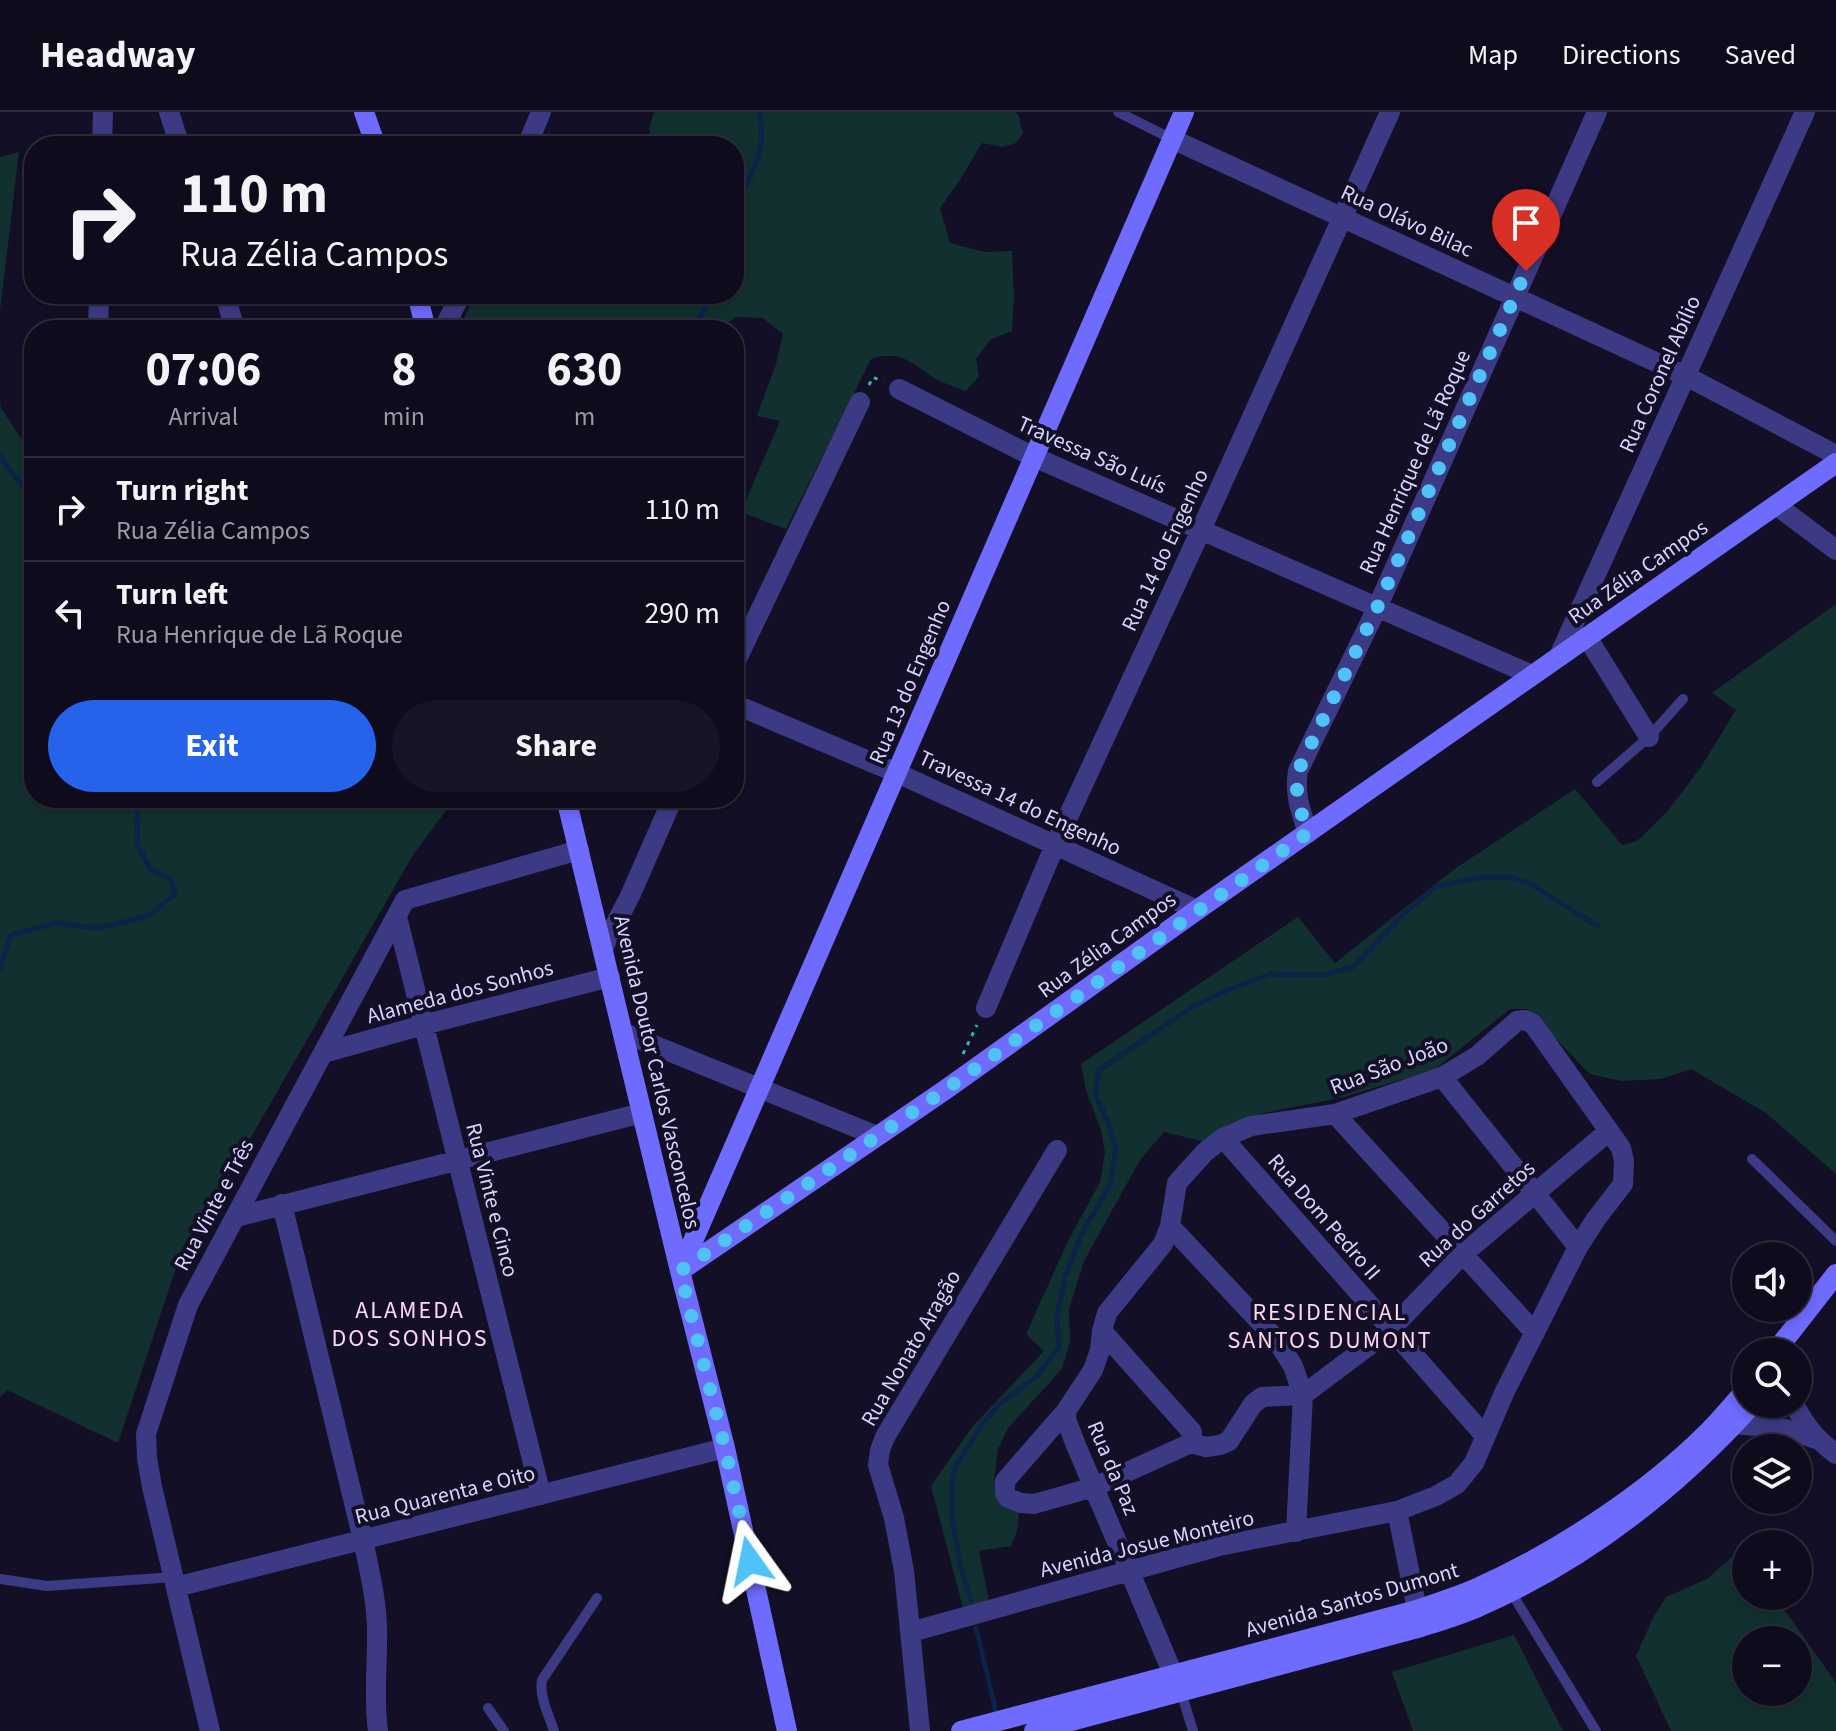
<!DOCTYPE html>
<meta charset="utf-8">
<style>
body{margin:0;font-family:"Source Sans 3",sans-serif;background:#171425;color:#f1f3f6;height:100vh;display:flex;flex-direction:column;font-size:30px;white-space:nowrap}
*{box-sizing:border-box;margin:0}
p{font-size:26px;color:#9b9ba3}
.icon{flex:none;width:44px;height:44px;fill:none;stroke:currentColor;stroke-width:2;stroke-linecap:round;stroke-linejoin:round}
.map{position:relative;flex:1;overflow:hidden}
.drawer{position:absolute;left:24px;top:208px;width:720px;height:488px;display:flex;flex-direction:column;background:#0e0b1c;border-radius:32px;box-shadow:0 4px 12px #0003,0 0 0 2px #2e2b3b}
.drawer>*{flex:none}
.top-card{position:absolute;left:24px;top:24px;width:720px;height:168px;border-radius:32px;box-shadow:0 4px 12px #0003,0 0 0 2px #2e2b3b;background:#0e0b1c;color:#f1f3f6;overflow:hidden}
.controls{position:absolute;left:1732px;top:1130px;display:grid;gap:16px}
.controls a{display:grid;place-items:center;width:80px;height:80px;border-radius:50%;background:#0e0b1c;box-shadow:0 4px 12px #0003,0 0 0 2px #2e2b3b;font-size:40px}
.pin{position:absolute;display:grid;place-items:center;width:68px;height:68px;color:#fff;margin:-82px -34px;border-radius:50% 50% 50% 0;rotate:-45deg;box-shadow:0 0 8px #0007}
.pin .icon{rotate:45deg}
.me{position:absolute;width:88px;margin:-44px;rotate:348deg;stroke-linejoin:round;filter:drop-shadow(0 0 6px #0008)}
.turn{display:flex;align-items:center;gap:28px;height:168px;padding:0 24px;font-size:36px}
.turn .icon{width:104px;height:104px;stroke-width:2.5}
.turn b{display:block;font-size:56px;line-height:68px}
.eta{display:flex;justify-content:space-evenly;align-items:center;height:136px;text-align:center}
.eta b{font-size:48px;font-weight:700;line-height:56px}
.button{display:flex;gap:16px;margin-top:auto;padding:16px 24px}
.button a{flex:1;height:92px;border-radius:48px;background:#2563eb;color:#fff;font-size:32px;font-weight:700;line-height:92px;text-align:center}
.button a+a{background:#171425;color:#f1f3f6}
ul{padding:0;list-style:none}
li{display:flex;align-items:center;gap:24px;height:104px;padding:0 24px;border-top:2px solid #2e2b3b}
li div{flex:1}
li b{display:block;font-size:30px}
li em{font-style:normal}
header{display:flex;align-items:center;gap:48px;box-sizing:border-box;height:112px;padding:0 40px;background:#0e0b1c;border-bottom:2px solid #2e2b3b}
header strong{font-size:38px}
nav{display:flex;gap:44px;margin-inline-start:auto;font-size:28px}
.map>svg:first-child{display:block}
.green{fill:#12302f;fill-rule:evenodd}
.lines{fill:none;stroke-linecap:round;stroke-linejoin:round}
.stream{stroke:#0c2248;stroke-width:5}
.path{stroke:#2fb8b0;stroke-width:3;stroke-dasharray:4 6;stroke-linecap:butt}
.lane{stroke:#3d3a85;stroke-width:10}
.street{stroke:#3d3a85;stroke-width:20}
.secondary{stroke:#6f6bff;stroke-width:20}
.route{stroke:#4fc3f7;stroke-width:14;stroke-dasharray:0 25.2}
.labels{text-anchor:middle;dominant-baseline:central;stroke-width:8;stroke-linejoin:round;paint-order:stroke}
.street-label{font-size:22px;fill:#d9d4ff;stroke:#130f26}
.neighbourhood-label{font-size:24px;letter-spacing:2px;fill:#ffd6f0;stroke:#130f26}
</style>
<header>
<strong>Headway</strong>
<nav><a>Map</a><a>Directions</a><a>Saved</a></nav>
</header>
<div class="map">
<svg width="1836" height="1619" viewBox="0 0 1836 1619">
<rect width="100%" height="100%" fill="#130f26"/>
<!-- green -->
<path class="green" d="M 654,0 L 1015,0 L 1018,2 L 1023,21 L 1016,31 L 1003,35 L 982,31 L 960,68 L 940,96 L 950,131 L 984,140 L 1012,139 L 1014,186 L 1012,219 L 990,228 L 976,247 L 979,264 L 966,279 C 956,275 945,272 936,267 C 912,252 902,237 871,247 L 786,417 L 741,400 L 780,309 L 757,304 L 776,252 L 783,222 L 763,206 L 736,205 L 717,218 L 458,218 L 476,182 L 734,182 L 734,34 L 652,34 L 649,17 Z
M 19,40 L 0,199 L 0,45 Z
M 0,287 L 1,296 L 34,346 L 34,686 L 455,686 L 413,743 L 176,1156 L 118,1331 L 7,1278 L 0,1285 Z
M 1836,492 L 1836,1062 L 1766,1001 L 1691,957 L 1661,967 L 1621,969 L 1590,962 L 1527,897 L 1510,897 L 1434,958 L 1344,985 L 1264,1001 L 1229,1012 L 1206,1030 L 1164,1020 L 1140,1048 L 1084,1149 L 1069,1197 L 1070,1230 L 1062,1257 L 1008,1316 L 998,1337 L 994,1368 L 1010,1377 L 1019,1400 L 1017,1419 L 1011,1434 L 979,1439 L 989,1489 L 963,1496 L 931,1374 L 972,1315 L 1044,1239 L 1026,1222 L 1068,1129 L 1100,1070 L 1105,1041 L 1101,1018 L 1086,978 L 1081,952 L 1298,805 L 1335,851 L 1453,758 L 1575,677 L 1622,733 L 1637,729 L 1667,700 L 1701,655 L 1736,598 L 1712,581 Z
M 1742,1436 L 1746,1442 L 1746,1484 L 1775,1484 L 1836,1571 L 1836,1619 L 1671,1619 L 1636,1544 L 1653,1506 L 1666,1485 L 1707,1467 ZM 1798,1528 L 1798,1580 L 1746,1580 L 1746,1528 Z
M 1514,1523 L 1563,1619 L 1413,1619 L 1392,1560 Z"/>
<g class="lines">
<!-- stream -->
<path class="stream" d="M 734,92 C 753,64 768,34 759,0
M 609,218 L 640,210 L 673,218
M 678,218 C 699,211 704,203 711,182
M 0,344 L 12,361 L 34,386
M 0,856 L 11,823 L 55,811 L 97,816 L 121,811 L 150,803 L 175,782 L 171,767 L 151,758 L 137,732 L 138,697 L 143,686
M 971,1488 L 961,1456 L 952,1408 L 952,1374 L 955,1355 L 984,1310 L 1001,1291 L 1037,1264 L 1059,1235 L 1057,1205 L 1065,1165 L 1081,1123 L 1110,1073 L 1116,1036 L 1108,1010 L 1095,982 L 1099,958 L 1194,894 L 1230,877 L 1271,862 L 1324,863 L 1353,855 L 1401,805 L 1435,775 L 1476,766 L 1509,765 L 1529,771 L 1599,815
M 976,1516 L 995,1595 L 995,1599"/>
<!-- path -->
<path class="path" d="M 869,273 L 873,265 L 883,270
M 963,942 L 977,913"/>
<!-- lane -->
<path class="lane" d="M 1118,0 L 1172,27
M 1597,670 L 1649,625 L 1683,587
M 1752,1047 L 1836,1129
M 0,1467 L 47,1474 L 174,1465
M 1511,1480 L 1596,1619
M 1181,1580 L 1193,1619
M 488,1596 L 504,1619
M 554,1619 C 549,1603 539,1585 542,1568 L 597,1486"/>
<!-- street -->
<path class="street" d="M 169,0 L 180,34
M 1172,27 L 1686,264 L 1836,343
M 102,34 L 103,0
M 527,34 L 541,0
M 225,182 L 235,218
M 98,218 L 99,182
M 443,218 L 461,182
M 899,277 L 1034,345 L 1532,563
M 1776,393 L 1836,438
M 1587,525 L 1649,625
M 1559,544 L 1805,0
M 734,553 L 860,290
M 734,592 L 897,661 L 1197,798
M 1308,721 C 1301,700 1294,682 1298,659 L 1377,496 L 1597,0
M 397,805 L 541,1383
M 603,836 L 630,784 L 673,686
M 986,896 L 1055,733 L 1201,418 L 1390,0
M 624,921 L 877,1024
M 323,941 L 423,913 L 610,865
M 1442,965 L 1578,1135
M 1335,1002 L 1535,1221
M 1223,1026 L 1485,1324
M 282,1092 L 363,1428 C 369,1457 376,1485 377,1514 C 378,1549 373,1584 378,1619
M 236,1105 L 642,1001
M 1170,1114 L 1276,1227 L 1293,1254 L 1303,1283 L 1296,1420
M 1102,1219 L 1192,1320 L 1191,1331
M 1794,1292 C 1806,1315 1815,1326 1836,1342
M 1066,1299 L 1066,1307 L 1075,1331 L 1179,1576
M 1725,1303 L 1735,1312 L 1785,1317 L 1816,1327
M 1397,1399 L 1420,1512
M 176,1475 L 725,1336
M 911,1520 L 1219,1434 L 1397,1399 L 1436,1384 L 1457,1372 L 1474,1351 L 1505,1279 L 1578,1135 L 1596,1107 L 1623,1072 L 1624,1049 L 1621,1036 L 1609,1019 L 1533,912 L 1525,908 L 1517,909 L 1477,944 L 1442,965 L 1335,1002 L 1251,1014 L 1223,1026 L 1205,1040 L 1177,1071 L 1170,1114 L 1163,1132 L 1107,1201 L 1102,1219 L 1100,1238 L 1093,1258 L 1066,1299 L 1005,1369 L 1005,1381 L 1008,1386 L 1021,1391 L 1034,1392 L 1094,1375 L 1191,1331 L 1206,1335 L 1220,1333 L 1229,1329 L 1253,1292 L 1262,1285 L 1303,1283 L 1391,1217 L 1463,1142 L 1609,1019
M 210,1619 L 152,1375 L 147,1346 L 146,1322 L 188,1193 L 405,788 L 579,738
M 920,1619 L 904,1459 L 894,1406 L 878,1353 L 880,1338 L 885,1325 L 1057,1038"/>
<!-- secondary -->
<path class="secondary" d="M 364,0 L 376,34
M 417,182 L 426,218
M 566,686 L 680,1159 L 725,1336 L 787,1619
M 680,1159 L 945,978 L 1197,798 L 1836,351
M 680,1159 L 1184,0
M 1775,1240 L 1836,1162
M 961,1619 L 1417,1498 C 1436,1491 1457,1485 1475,1477 C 1556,1441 1646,1382 1709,1319 C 1722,1306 1734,1291 1746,1278
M 1034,1619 L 1421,1515 C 1440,1509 1460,1503 1478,1495 C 1584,1449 1676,1377 1753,1292"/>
</g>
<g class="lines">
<!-- route -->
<path class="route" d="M 750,1449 L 725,1336 L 680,1159 L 945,978 L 1308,721 C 1301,700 1294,682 1298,659 L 1377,496 L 1526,159"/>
</g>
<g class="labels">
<!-- street labels -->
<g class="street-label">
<text transform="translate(1407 109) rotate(25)">Rua Olávo Bilac</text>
<text transform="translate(1660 262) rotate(-66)">Rua Coronel Abílio</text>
<text transform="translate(1092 343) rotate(24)">Travessa São Luís</text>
<text transform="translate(1415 350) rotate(-66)">Rua Henrique de Lã Roque</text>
<text transform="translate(1165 438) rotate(-65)">Rua 14 do Engenho</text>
<text transform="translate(1638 460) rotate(-35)">Rua Zélia Campos</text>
<text transform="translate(910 570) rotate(-67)">Rua 13 do Engenho</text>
<text transform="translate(1020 691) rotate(25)">Travessa 14 do Engenho</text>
<text transform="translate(1107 833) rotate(-36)">Rua Zélia Campos</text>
<text transform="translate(460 880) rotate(-15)">Alameda dos Sonhos</text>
<text transform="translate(1389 954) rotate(-21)">Rua São João</text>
<text transform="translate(657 960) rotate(77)">Avenida Doutor Carlos Vasconcelos</text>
<text transform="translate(492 1088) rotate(76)">Rua Vinte e Cinco</text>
<text transform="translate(214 1093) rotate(-62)">Rua Vinte e Três</text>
<text transform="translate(1477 1102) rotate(-42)">Rua do Garretos</text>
<text transform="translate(1324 1105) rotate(49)">Rua Dom Pedro II</text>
<text transform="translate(911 1236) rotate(-60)">Rua Nonato Aragão</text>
<text transform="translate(1113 1356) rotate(67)">Rua da Paz</text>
<text transform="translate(445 1383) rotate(-14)">Rua Quarenta e Oito</text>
<text transform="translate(1147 1432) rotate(-14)">Avenida Josue Monteiro</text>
<text transform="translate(1352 1488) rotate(-16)">Avenida Santos Dumont</text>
</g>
<!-- neighbourhood labels -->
<g class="neighbourhood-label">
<text x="410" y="1198">ALAMEDA<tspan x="410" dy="28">DOS SONHOS</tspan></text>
<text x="1330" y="1200">RESIDENCIAL<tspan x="1330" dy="28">SANTOS DUMONT</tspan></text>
</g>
</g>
</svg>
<div class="controls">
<a><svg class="icon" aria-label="sound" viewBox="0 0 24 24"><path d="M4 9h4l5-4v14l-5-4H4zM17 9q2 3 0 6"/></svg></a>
<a><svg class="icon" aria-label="search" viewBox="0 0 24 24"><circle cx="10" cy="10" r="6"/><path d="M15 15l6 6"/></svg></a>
<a><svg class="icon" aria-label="layers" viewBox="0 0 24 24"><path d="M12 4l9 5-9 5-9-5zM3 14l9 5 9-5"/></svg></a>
<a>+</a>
<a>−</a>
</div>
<div class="pin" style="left:1526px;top:159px;background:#d93025"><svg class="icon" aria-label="arrive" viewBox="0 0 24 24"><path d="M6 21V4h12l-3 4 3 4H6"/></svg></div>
<svg class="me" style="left:750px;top:1449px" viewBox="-20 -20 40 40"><path d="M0-17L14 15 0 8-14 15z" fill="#4fc3f7" stroke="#fff" stroke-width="4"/></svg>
<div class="top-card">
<div class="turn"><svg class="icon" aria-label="right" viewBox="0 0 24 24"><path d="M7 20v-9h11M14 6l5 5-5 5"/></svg><div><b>110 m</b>Rua Zélia Campos</div></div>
</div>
<section class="drawer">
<div class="eta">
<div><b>07:06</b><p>Arrival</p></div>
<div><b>8</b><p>min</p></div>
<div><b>630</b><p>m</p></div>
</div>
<ul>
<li><svg class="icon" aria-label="right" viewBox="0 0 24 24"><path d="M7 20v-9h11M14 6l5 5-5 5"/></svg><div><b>Turn right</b><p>Rua Zélia Campos</p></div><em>110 m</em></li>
<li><svg class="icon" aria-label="left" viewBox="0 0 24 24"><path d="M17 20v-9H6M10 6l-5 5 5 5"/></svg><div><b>Turn left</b><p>Rua Henrique de Lã Roque</p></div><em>290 m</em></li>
</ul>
<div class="button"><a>Exit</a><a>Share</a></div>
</section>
</div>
